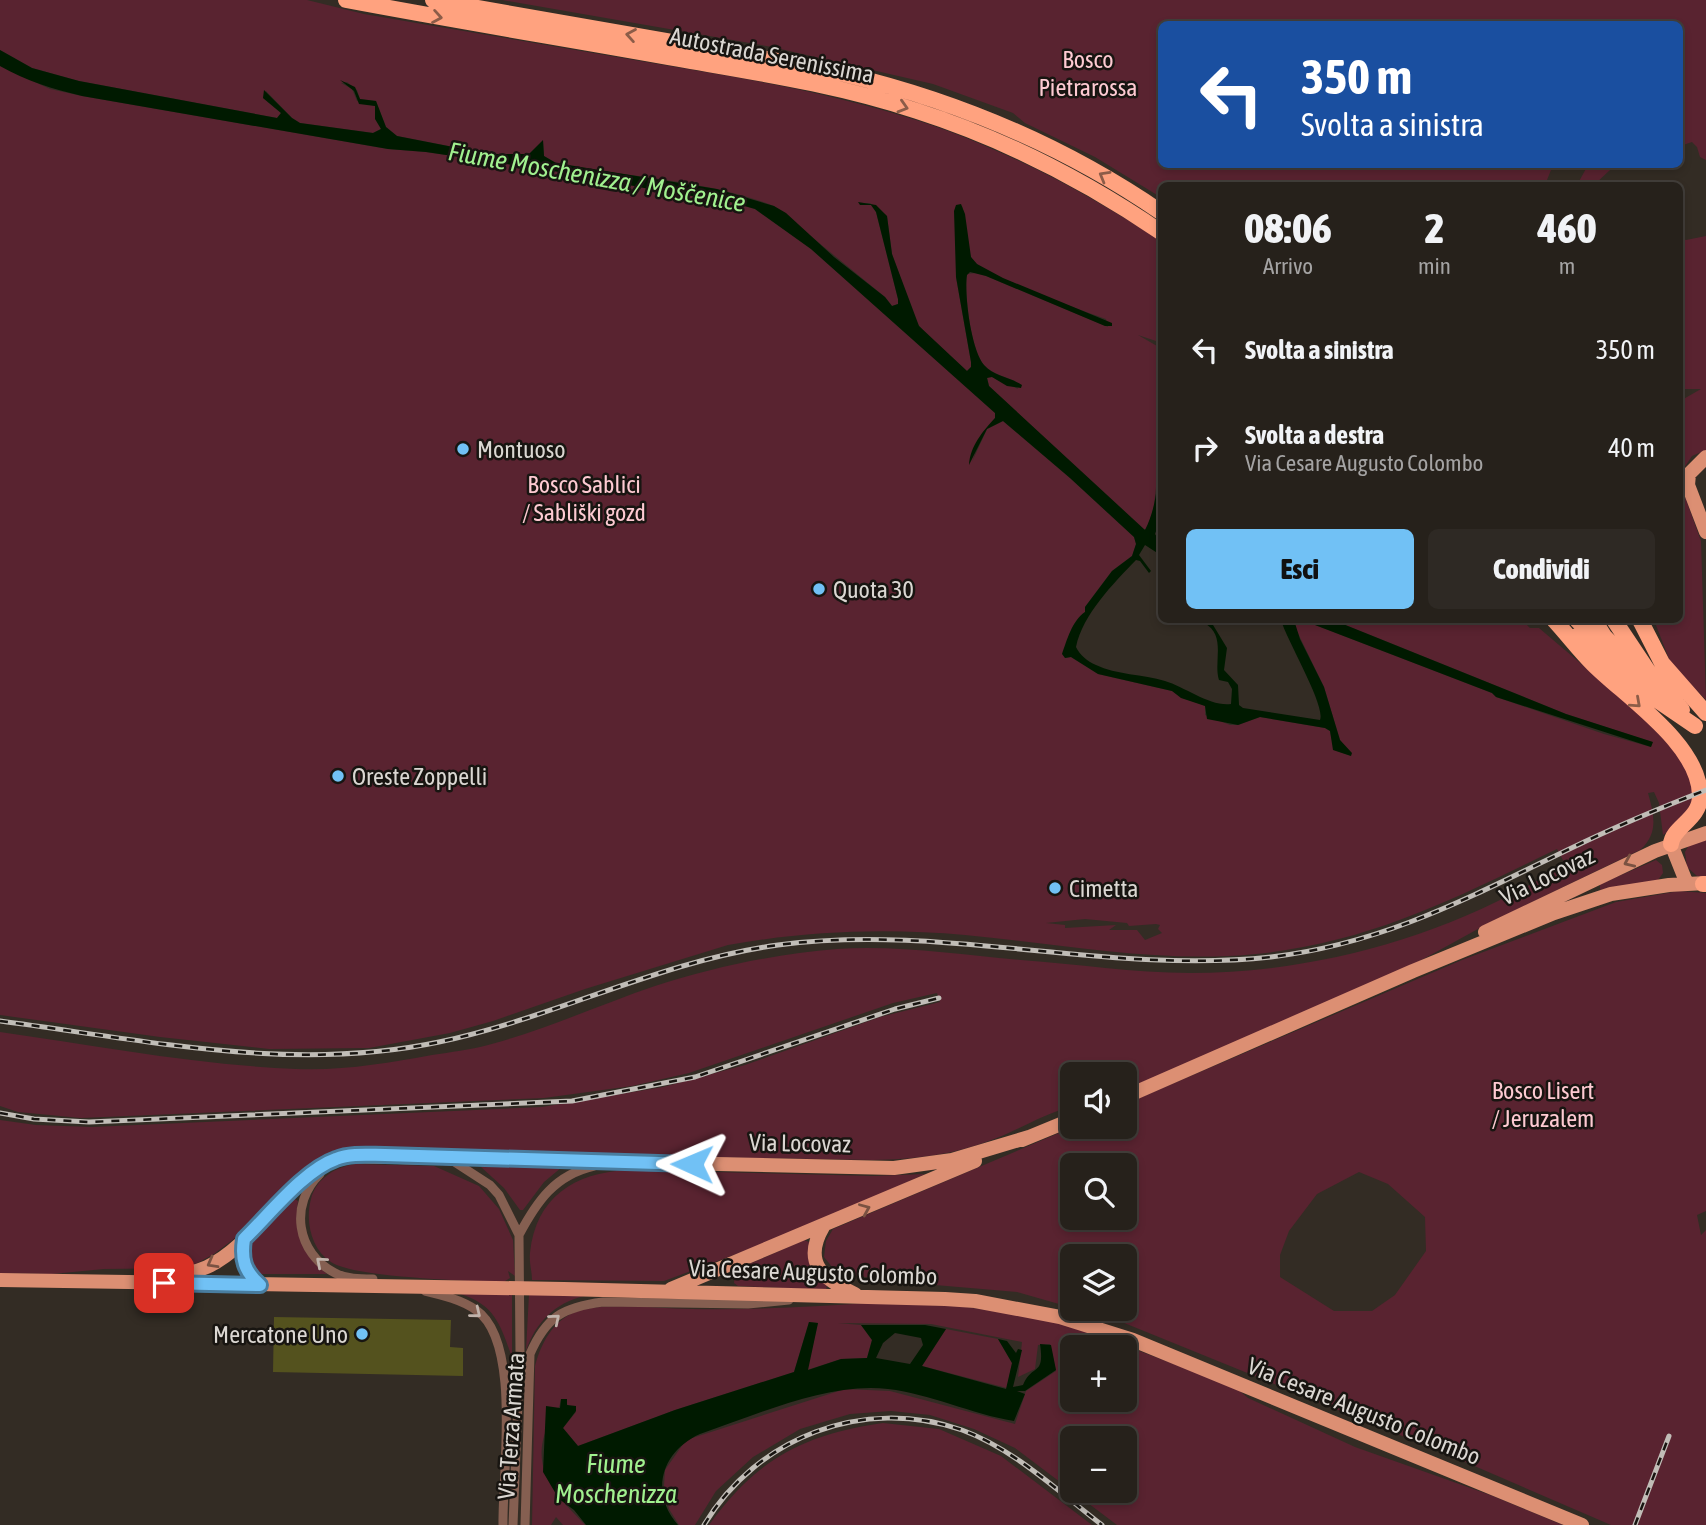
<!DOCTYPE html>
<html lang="it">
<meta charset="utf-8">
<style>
body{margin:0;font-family:"Asap Condensed",sans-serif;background:#2e2924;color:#f1f3f6;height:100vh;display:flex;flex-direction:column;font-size:26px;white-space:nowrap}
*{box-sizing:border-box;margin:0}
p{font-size:23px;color:#a4a3a3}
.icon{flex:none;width:38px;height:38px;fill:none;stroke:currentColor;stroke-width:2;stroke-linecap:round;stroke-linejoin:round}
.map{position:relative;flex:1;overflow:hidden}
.side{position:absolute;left:1158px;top:182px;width:525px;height:441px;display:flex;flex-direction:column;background:#26211b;border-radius:10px;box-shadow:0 4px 10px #0003,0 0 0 2px #423e3a}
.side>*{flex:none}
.hud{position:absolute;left:1158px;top:21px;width:525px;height:147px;border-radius:10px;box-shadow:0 4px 10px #0003,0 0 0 2px #423e3a;background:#1a4fa0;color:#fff;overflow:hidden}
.fabs{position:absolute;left:1060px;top:1062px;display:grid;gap:14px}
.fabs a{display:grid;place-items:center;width:77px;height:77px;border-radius:10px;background:#26211b;box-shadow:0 4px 10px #0003,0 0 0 2px #423e3a;font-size:35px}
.pin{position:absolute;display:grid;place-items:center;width:60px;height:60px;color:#fff;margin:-30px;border-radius:14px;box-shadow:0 4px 10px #0006}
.me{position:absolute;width:77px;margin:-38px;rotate:271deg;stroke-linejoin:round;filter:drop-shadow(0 0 5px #0008)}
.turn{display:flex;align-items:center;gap:24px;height:147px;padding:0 28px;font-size:32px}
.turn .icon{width:91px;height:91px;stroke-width:2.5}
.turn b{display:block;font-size:49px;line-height:60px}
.eta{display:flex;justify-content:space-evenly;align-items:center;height:119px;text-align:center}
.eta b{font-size:42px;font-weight:800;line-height:49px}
.action{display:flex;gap:14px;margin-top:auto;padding:14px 28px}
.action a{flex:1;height:80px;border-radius:10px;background:#71c1f5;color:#111;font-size:28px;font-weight:800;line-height:80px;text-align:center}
.action a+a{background:#2e2924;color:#f1f3f6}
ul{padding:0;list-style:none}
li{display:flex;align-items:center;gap:21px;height:98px;padding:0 28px}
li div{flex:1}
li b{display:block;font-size:26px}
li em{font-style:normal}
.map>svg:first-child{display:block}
.green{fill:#592330;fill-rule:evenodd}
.water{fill:#001a00;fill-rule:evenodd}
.building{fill:#54521e}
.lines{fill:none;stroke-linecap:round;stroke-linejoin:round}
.minor{stroke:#855f51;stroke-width:9}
.primary{stroke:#dc8f73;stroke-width:14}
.motorway{stroke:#ffa27f;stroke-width:16}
.rail-casing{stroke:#c1bdb7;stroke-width:5}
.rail{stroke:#181511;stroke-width:2.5;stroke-dasharray:8;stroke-linecap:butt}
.oneway{stroke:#8c5c48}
.oneway2{stroke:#7a5242}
.oneway3{stroke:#c1b3ab}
.route-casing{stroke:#497d9f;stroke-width:18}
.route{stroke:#71c1f5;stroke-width:12}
.poi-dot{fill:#71c1f5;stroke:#181511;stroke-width:2.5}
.labels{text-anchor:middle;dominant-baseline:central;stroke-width:5;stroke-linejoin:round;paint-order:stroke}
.street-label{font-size:24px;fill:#dbd7d2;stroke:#181511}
.park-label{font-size:24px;fill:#fecad2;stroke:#181511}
.poi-label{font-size:24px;fill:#dbd7d2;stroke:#181511;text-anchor:start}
.water-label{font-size:26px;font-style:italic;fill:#a1f18f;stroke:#181511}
</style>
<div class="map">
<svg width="1706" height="1525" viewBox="0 0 1706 1525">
<rect width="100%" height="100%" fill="#332c24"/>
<!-- green -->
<path class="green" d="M 0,0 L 307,0 L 364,14 C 458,30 552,46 646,62 C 737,77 828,92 916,120 C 1003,148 1086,192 1162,242 L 1162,343 L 1138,335 L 1157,346 L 1162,399 L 1158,428 L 1160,450 L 1154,506 L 1147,529 L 1142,529 L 989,386 L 987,377 L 992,377 L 1018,389 L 1015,381 C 1005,377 993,374 985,366 C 971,353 964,293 967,274 L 976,273 L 986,276 L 1108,327 L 1106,319 C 1084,311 981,275 972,259 C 964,245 967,222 962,206 L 956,277 L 971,362 L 971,367 L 967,371 L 927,335 L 916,322 L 892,254 L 887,216 L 870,203 L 859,203 L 871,205 L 876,212 L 898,299 L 898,304 L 892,306 L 885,297 L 774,206 C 705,179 628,178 556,163 L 544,156 L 543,141 L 529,154 L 489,154 L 397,136 L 386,127 L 376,101 L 360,99 L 357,90 L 347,82 L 341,83 L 352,89 L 357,101 L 375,106 L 381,129 L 373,133 L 300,123 L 292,118 L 266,91 L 263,98 L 281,113 L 277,118 L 79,81 L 32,68 L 0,50 Z
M 502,0 L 1706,0 L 1706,160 L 1700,157 L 1697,147 L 1692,142 L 1680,146 L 1680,24 L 1162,24 L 1162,164 L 1553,165 L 1545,185 L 1162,186 L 1162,198 L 1095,157 L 1025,123 L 1013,113 L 933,84 L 772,47 Z
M 0,66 L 50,89 L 82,96 L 388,149 L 426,152 L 573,174 L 675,194 L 720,199 L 755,209 L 811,249 L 995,413 L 995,418 L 981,435 L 972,462 L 987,429 L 1003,421 L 1070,478 L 1134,537 L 1136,544 L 1132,556 L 1112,571 L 1085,607 L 1085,612 C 1071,622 1066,641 1065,658 L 1071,657 L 1098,674 L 1172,691 L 1205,706 L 1205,715 L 1230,725 L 1238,725 L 1260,717 L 1325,728 L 1330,731 L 1334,750 L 1351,756 L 1340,740 L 1324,687 L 1295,627 L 1294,620 L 1302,620 L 1492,693 L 1496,697 L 1604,734 L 1651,747 L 1652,742 L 1566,714 L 1333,620 L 1522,620 L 1530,628 L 1539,628 L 1645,718 L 1683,761 L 1695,794 L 1682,822 L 1663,835 L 1659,803 L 1654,792 L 1648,793 C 1654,815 1659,833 1640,850 L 1487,924 L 1407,968 L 1125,1091 L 1125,1074 L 1073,1074 L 1073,1106 C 1042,1114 1016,1132 986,1142 C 947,1156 914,1159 873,1160 L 343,1151 L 327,1157 L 308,1168 L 239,1235 L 214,1254 L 188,1268 L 104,1269 L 52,1274 L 0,1273 L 0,1120 L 36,1125 L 92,1127 L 542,1107 L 663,1087 L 745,1065 L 880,1017 L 940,1002 L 937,993 L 893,1003 L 689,1073 L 632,1086 L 544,1098 L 81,1118 L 18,1112 L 0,1106 L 0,1032 C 98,1046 197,1065 296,1069 C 342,1071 388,1063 432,1055 C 451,1052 470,1050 488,1045 C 545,1030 599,1005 655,986 C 714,967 775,954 837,949 C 899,945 960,955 1021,960 C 1077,964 1134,973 1190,973 C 1321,973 1454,934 1565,864 L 1557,849 C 1446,903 1355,950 1228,956 C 1140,960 1052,943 965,935 C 884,928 807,931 728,945 L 585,989 L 493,1021 L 450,1033 L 369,1048 L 269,1049 L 160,1037 L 0,1015 ZM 1085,919 L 1127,923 L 1129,926 L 1156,924 L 1160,925 L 1158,929 L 1162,933 L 1145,940 L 1137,930 L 1109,930 L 1116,925 L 1065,928 L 1065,925 L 1046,923 Z
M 1588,165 L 1588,164 L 1647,165 L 1637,169 L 1610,170 L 1594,185 L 1577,185 Z
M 1706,236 L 1706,450 L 1692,456 L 1680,474 L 1680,401 L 1701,389 L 1680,389 L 1680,237 L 1686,240 Z
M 1680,494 L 1684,494 L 1701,541 L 1706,700 L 1671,664 L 1654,620 L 1680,620 Z
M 1706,839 L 1706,876 L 1697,876 L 1687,867 L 1685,852 L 1689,845 Z
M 1656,860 L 1662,865 L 1663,873 L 1658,880 L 1600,890 L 1600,884 Z
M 1679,891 L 1706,893 L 1706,1211 L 1697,1215 L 1701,1235 L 1706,1230 L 1706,1525 L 1611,1525 L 1449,1455 L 1107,1316 L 1077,1309 L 1125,1309 L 1125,1256 L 1073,1256 L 1073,1308 L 1017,1292 L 900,1282 L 837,1273 L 824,1257 L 826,1241 L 833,1229 L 1073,1127 L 1125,1127 L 1125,1104 L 1462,960 L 1616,902 ZM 1073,1166 L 1125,1166 L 1125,1218 L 1073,1218 ZM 1359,1172 L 1388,1184 L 1425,1217 L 1426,1251 L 1395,1295 L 1372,1311 L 1334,1311 L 1280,1277 L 1280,1255 L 1289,1231 L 1317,1194 Z
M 355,1164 L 434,1166 L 479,1186 L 499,1209 L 513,1240 L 515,1276 L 508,1271 L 510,1278 L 502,1283 C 467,1280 354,1278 331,1262 C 311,1249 305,1221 311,1199 C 316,1179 335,1167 355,1164 Z
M 482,1164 L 562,1167 L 544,1182 L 523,1210 L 520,1210 L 504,1188 L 481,1167 Z
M 627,1170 L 873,1176 L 925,1174 L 814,1225 L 664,1281 L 532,1280 C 532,1271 529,1263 530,1253 C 536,1197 574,1173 627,1170 Z
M 293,1198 L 298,1201 C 294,1233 303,1254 327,1274 L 256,1274 L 249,1253 L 254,1237 Z
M 804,1240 L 809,1242 L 810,1259 L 827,1285 L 826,1290 L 738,1286 L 734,1283 L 735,1273 L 738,1269 Z
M 461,1294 L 512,1294 L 512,1357 C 500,1325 496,1306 461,1294 Z
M 529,1294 L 584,1296 C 555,1303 535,1323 526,1351 Z
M 868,1303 L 959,1306 L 1057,1320 L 1235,1387 L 1248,1398 L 1355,1447 L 1493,1496 L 1563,1525 L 1117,1525 L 1015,1448 L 974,1429 L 930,1415 L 891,1411 L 850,1414 L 800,1429 L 753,1457 L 716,1491 L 695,1525 L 679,1525 L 669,1509 L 664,1486 L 665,1470 L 686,1440 L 845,1389 L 890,1391 L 1015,1424 L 1026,1391 L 1056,1371 L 1050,1344 L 1038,1345 L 1035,1369 L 1018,1377 L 1022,1342 L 931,1324 L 838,1323 L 861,1325 L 872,1340 L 867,1358 L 841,1359 L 807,1370 L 818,1323 L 809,1322 L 794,1372 L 675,1410 L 578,1446 L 563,1428 L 576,1412 L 561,1399 C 559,1415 546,1425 543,1440 C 535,1478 562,1500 585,1525 L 563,1525 L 556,1517 L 551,1525 L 532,1525 L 535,1366 C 542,1340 556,1315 585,1309 C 619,1303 658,1309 692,1309 C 751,1310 810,1307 868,1303 ZM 1073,1348 L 1125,1348 L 1125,1400 L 1073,1400 ZM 1073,1438 L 1125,1438 L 1125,1491 L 1073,1491 Z
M 946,1329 L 998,1339 L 1012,1363 L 1007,1388 L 922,1366 Z
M 883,1423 L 939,1429 L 1001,1456 L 1092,1525 L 709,1525 C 757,1459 802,1435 883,1423 Z"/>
<!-- water -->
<path class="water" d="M 0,50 L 32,68 L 79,81 L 277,118 L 281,113 L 263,98 L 264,90 L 292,118 L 300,123 L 373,133 L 381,129 L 375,119 L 375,106 L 359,104 L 354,91 L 340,80 L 355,87 L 360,99 L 376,101 L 386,127 L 397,136 L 489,154 L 529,154 L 543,140 L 544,156 L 556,163 L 717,189 L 774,206 L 786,213 L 834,257 L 885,297 L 892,306 L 898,304 L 898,299 L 876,212 L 871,205 L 860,205 L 858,202 L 876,205 L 887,216 L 892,254 L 919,326 L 967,371 L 971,367 L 971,362 L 956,277 L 954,211 L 956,205 L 961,204 L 965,214 L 971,257 L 977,264 L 1003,278 L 1112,323 L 1112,326 L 1105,326 L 986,276 L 970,272 L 967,275 C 964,293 971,350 984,365 C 993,376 1010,377 1022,385 L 1021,388 L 1007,386 L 992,377 L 987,378 L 989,386 L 1145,530 C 1160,501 1159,463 1158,431 C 1158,424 1162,417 1162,410 L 1162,514 L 1155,534 L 1162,545 L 1162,556 L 1145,545 L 1139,555 L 1151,571 L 1149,573 L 1140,561 L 1136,560 C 1113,584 1083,614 1076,647 C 1080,655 1087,661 1096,665 C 1116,675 1143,674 1165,681 C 1185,687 1211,707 1231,704 L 1232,689 L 1228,682 L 1219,680 C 1213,662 1227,635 1204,623 C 1200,621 1196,621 1193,620 L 1210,620 L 1227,648 L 1224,670 L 1238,685 L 1239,705 L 1243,708 L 1320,720 C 1326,706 1287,641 1281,620 L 1294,620 L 1300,639 L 1324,687 L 1340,740 L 1352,753 L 1351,756 L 1333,750 L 1330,731 L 1325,728 L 1260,717 L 1238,725 L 1207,719 L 1205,706 L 1181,698 L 1172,691 L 1098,674 L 1071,657 L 1065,658 L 1062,654 C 1067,640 1072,621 1085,612 L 1085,607 L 1112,571 L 1132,556 L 1136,544 L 1134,537 L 1070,478 L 1003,421 L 987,429 L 969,465 C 970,446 983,431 995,418 L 995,413 L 811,249 L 755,209 L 720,199 L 675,194 L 573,174 L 426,152 L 388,149 L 82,96 C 53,89 26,81 0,66 Z
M 1302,620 L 1333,620 L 1566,714 L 1653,742 L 1651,747 L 1496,697 L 1492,693 Z
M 809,1322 L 818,1323 L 808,1370 L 841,1359 L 867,1358 L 872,1340 L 861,1325 L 925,1325 L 946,1329 L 922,1366 L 1006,1389 L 1012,1363 L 998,1339 L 1007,1341 L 1016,1353 L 1018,1349 L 1022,1350 L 1013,1387 L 1023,1385 C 1032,1363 1045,1377 1040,1344 L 1051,1345 L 1056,1370 L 1025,1391 L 1017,1391 L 1025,1394 L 1014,1421 C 971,1414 931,1394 888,1389 C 827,1382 757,1415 700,1434 C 662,1451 649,1492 678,1525 L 586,1525 L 574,1510 L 559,1499 L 543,1472 L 546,1406 L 560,1408 L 561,1399 L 567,1399 L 567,1405 L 576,1406 L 576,1411 L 563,1428 L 578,1446 L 675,1410 L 794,1372 ZM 895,1333 L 921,1338 L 923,1345 L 910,1364 L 876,1358 L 883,1343 Z"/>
<!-- building -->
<path class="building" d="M 274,1317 L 451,1320 L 450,1347 L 463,1348 L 463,1376 L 273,1372 Z"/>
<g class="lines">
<!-- minor -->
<path class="minor" d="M 453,1161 L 490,1185 L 499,1195 L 519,1235 L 520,1353 L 513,1525
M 320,1174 C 289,1204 296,1253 335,1273 C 346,1279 360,1279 373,1279
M 519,1235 C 537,1201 555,1175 594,1166
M 425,1291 C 442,1295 462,1300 476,1310 C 522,1341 502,1474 503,1525
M 525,1525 L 530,1354 C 546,1317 563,1307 603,1302 L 748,1304 L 789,1300"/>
<!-- primary -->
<path class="primary" d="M 1706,457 L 1689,474 L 1688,485 L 1706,532
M 1671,844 L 1687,884
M 1485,932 L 1655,851 L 1706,833
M 1125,1097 L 1413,971 L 1554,913 L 1611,894 L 1669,885 L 1706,883
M 1022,1140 L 1073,1119
M 823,1227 C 802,1263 823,1279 855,1294
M 244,1239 C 241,1259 244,1271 260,1285
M 159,1276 C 176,1274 192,1274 207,1267 C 262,1241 290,1166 352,1156 L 894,1168 L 952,1160 L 1029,1137
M 0,1280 L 564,1289 L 945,1299 L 975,1301 L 1060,1317 L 1133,1340 L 1582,1525
M 671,1289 L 975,1161"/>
<!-- motorway -->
<path class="motorway" d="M 346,0 C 457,21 568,39 679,59 C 759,73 839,85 917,111 C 1004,139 1086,181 1162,233
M 433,0 C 516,15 599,29 683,44 C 736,54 791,62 844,74 C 957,101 1066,147 1162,213
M 1554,620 C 1567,634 1579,650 1593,664 C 1626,697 1699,744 1700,795 C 1701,819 1672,827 1671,844
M 1577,620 L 1598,641
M 1594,620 L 1604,636 L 1653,687
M 1614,620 L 1648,671 L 1682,710
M 1640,620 L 1662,663 L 1706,713
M 1577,636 L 1618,667
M 1604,664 L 1695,726
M 1703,884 L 1706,884"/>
<!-- rail casing -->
<g class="rail-casing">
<path id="rail" d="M 0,1021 C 145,1040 293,1073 439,1042 C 554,1018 660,961 778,945 C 944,923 1106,975 1271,957 C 1390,943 1479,892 1584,842 C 1624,823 1665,806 1706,790
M 0,1113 L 34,1119 L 89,1122 L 572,1101 L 695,1077 L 895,1009 L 939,998
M 704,1525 C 757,1437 863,1396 962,1430 C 1014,1449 1059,1492 1102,1525
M 1635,1525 L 1669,1436"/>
</g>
<!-- rail -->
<use href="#rail" class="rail"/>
</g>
<!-- one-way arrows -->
<defs><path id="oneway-chevron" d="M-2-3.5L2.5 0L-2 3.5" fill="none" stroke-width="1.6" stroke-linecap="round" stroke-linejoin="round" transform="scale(1.75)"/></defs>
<g class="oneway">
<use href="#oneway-chevron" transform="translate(437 17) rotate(10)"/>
<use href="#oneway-chevron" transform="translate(631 35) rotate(-170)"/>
<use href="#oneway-chevron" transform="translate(903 107) rotate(17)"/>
<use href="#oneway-chevron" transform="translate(1104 176) rotate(-150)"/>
<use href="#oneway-chevron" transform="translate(1636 703) rotate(42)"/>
</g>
<g class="oneway2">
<use href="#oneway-chevron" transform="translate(1629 862) rotate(156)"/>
<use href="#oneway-chevron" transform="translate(865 1209) rotate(-23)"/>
<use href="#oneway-chevron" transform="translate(212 1263) rotate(151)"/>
</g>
<g class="oneway3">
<use href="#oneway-chevron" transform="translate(321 1262) rotate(-139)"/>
<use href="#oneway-chevron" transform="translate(476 1313) rotate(39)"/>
<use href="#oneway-chevron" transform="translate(555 1319) rotate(-40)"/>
</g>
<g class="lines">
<!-- route casing -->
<g class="route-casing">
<path id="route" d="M 164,1283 L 260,1285 C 244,1271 241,1259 244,1239 C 269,1215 304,1170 336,1159 C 351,1153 369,1155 385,1155 L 692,1164"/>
</g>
<!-- route -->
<use href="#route" class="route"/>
</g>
<!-- markers -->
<g class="poi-dot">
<circle cx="463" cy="449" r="7"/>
<circle cx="819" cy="589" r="7"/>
<circle cx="338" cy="776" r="7"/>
<circle cx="1055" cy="888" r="7"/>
<circle cx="362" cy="1334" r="7"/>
</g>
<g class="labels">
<!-- street labels -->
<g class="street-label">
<text transform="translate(772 55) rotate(11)">Autostrada Serenissima</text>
<text transform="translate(1547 876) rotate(-26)">Via Locovaz</text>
<text transform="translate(800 1143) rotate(1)">Via Locovaz</text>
<text transform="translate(813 1272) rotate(2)">Via Cesare Augusto Colombo</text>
<text transform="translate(1364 1411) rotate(22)">Via Cesare Augusto Colombo</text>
<text transform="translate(511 1426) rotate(-86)">Via Terza Armata</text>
</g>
<!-- park labels -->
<g class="park-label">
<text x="1088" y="59">Bosco<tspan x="1088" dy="28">Pietrarossa</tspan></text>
<text x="584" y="484">Bosco Sablici<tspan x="584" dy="28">/ Sabliški gozd</tspan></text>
<text x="1543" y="1090">Bosco Lisert<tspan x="1543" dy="28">/ Jeruzalem</tspan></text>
</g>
<!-- poi labels -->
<g class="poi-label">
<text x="477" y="449">Montuoso</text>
<text x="833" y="589">Quota 30</text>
<text x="352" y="776">Oreste Zoppelli</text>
<text x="1069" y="888">Cimetta</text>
<text x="348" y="1334" text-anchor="end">Mercatone Uno</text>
</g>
<!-- water labels -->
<g class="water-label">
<text transform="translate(597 177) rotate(10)">Fiume Moschenizza / Moščenice</text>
<text x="616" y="1464">Fiume<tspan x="616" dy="30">Moschenizza</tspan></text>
</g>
</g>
</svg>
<div class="fabs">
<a><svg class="icon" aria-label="sound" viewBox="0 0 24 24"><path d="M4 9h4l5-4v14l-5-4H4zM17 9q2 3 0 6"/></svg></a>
<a><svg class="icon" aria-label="search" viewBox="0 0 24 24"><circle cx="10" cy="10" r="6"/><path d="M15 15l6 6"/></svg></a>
<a><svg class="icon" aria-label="layers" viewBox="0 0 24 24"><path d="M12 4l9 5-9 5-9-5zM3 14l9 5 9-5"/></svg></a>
<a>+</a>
<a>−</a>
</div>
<div class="pin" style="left:164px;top:1283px;background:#d93025"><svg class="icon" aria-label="arrive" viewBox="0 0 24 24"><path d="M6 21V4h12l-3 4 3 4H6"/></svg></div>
<svg class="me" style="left:692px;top:1164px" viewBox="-20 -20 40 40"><path d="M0-17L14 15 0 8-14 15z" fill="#71c1f5" stroke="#fff" stroke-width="4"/></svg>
<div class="hud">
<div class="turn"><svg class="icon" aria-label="left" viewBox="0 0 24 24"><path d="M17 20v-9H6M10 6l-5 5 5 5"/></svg><div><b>350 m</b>Svolta a sinistra</div></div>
</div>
<section class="side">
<div class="eta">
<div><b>08:06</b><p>Arrivo</p></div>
<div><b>2</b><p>min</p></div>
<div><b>460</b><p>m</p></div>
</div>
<ul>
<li><svg class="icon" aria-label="left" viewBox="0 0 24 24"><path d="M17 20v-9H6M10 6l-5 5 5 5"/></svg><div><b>Svolta a sinistra</b></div><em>350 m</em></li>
<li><svg class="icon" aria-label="right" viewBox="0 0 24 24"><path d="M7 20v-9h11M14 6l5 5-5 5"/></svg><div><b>Svolta a destra</b><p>Via Cesare Augusto Colombo</p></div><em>40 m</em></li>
</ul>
<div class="action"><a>Esci</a><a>Condividi</a></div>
</section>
</div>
